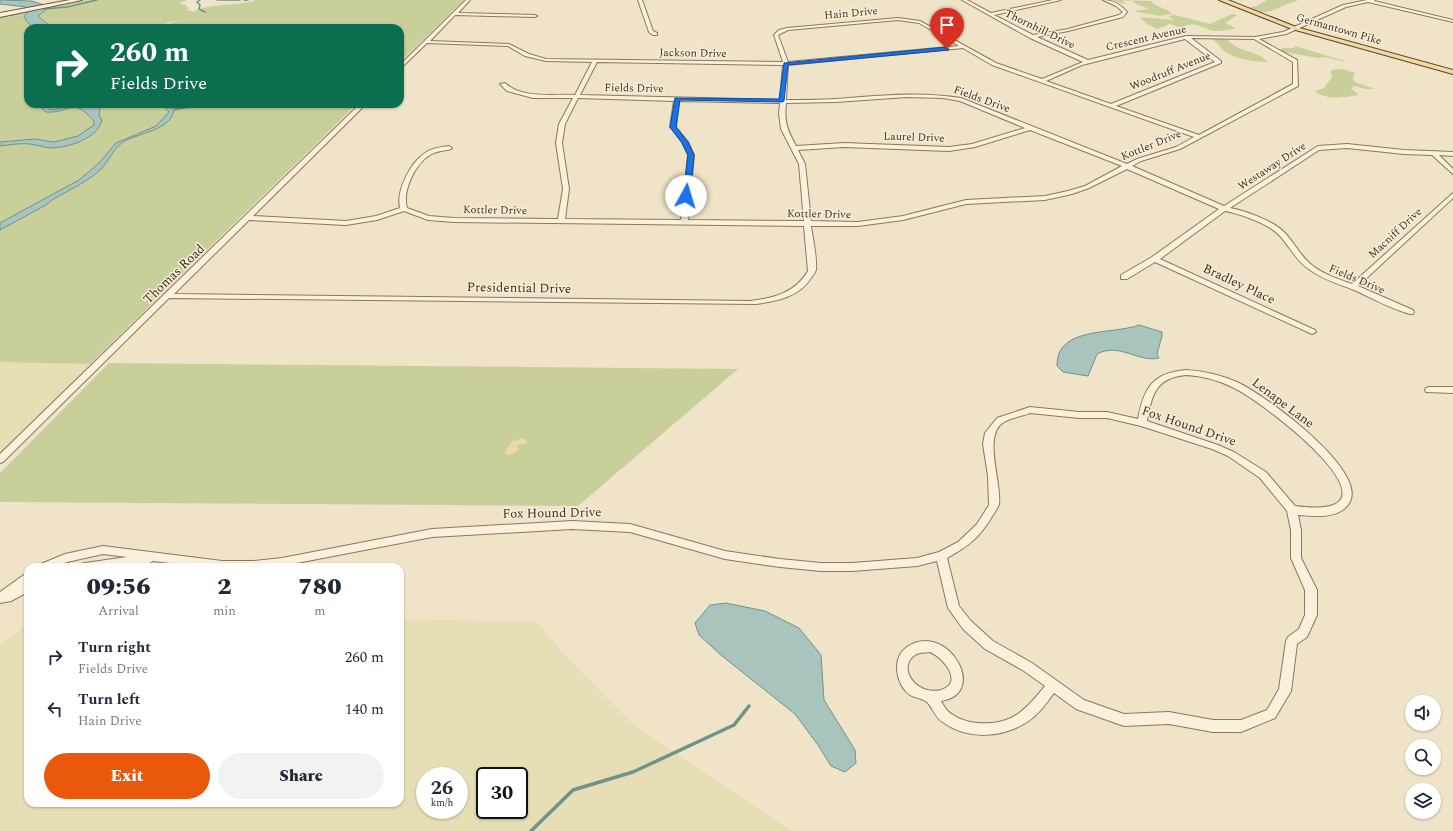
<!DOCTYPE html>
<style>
body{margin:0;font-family:Spectral,serif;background:#f2f2f3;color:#1f2937;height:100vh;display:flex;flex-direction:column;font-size:15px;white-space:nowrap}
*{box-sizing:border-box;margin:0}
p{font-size:13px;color:#747a83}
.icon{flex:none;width:22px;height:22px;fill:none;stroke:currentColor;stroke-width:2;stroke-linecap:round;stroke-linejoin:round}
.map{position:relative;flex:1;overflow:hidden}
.sheet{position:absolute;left:24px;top:563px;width:380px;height:244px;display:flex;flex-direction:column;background:#fff;border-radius:12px;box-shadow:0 1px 3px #0004}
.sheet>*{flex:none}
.banner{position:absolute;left:24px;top:24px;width:380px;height:84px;border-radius:12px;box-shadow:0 1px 3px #0004;background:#0b6e4f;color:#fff;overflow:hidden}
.buttons{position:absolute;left:1405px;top:695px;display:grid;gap:8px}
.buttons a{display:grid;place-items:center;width:36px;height:36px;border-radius:50%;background:#fff;box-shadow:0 1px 3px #0004;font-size:20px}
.speed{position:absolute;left:416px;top:767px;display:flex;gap:8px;font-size:20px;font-weight:700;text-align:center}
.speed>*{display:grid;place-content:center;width:52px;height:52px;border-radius:50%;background:#fff;box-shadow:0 1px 3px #0004;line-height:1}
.speed small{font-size:10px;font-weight:400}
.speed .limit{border:2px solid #111;border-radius:6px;background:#fff;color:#111}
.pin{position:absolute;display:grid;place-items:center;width:34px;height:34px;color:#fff;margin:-41px -17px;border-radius:50% 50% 50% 0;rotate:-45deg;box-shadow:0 0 4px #0007}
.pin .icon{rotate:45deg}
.me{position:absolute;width:44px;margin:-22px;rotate:6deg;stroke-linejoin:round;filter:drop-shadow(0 0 3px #0008)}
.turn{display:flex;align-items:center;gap:14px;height:84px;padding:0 20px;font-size:18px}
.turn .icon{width:52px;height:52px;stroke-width:2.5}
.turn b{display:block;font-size:28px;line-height:34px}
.eta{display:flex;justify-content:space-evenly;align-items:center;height:68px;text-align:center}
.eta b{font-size:24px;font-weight:800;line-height:28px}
.action{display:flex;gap:8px;margin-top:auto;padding:8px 20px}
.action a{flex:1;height:46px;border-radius:24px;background:#ea580c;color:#fff;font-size:16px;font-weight:800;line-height:46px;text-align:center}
.action a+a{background:#f2f2f3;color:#1f2937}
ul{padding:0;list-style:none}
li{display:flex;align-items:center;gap:12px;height:52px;padding:0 20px}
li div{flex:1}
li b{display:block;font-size:15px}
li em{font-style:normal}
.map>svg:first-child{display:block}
.farmland{fill:#e6deb5;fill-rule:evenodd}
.green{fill:#c9cf9b}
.sand{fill:#ecd9a5}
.water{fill:#a9c4bc;stroke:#6f938a}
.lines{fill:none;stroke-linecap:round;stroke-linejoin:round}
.stream-far1{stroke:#6f938a;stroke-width:1.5}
.stream{stroke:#6f938a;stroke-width:3.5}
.street-casing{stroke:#8d765c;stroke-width:2}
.secondary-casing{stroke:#6f573f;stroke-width:2}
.primary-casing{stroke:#5b4430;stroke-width:2}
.street{fill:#faf1dc;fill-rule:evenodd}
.secondary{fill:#faf1dc;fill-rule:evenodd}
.primary{fill:#f3d9a0;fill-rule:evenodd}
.route{fill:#1a73e8;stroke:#114b97}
.labels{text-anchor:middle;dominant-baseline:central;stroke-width:3;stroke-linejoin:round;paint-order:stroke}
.far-street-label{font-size:11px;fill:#3d2e20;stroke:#f7eed8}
.street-label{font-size:13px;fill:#3d2e20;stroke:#f7eed8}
</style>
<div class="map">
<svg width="1453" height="831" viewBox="0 0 1453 831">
<rect width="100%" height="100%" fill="#f0e4c8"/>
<!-- farmland -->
<path class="farmland" d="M 0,362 L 90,364 L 50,407 L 0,456 Z
M 400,619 L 537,622 L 563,653 L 635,726 L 792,831 L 0,831 L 0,644 L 28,624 L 28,803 L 400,803 ZM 425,776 L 459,776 L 459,810 L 425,810 ZM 485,776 L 519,776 L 519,810 L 485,810 Z"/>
<!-- green -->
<path class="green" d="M 85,0 L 187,0 L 179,3 L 186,5 L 188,8 L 187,10 L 193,12 C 212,2 235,7 256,0 L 464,0 L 400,62 L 400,28 L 160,28 L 178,20 L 151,28 L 28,28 L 28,104 L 357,104 L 90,364 L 0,362 L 0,17 Z
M 1112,0 L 1152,1 L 1153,4 L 1167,10 L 1172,14 L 1159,16 L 1133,11 L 1149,9 L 1136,4 L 1133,1 L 1122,1 L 1126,4 L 1124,4 Z
M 1267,0 L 1295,0 L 1298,1 C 1277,5 1271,19 1248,8 L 1257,6 Z
M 1232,14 L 1237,15 L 1225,23 L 1234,27 L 1235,29 C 1229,29 1224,31 1218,31 C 1206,32 1195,18 1181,28 L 1170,24 L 1157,29 L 1147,24 L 1140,17 L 1174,20 L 1168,16 L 1175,15 L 1210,24 Z
M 1214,38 L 1227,39 C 1237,52 1257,50 1268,62 C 1254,62 1232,59 1222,49 C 1219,46 1217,42 1213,40 Z
M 1295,46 L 1348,62 C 1338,62 1328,55 1318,58 L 1278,51 L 1283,48 L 1294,48 Z
M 1343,69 L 1355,73 L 1353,79 L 1355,82 L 1375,89 L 1366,89 L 1354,86 L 1351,89 L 1359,95 C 1345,97 1327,101 1315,91 L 1324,88 L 1332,77 L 1331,70 Z
M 109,363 L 738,369 L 578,506 L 0,502 L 0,473 Z"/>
<!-- sand -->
<path class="sand" d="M 524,438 L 527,443 L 517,445 L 519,450 L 510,455 L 504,453 L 512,441 Z"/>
<!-- water -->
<path class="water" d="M 0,0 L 32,1 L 47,6 L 49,7 L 38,16 C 42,21 48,22 51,28 C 38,28 29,29 24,16 L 29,11 L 26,7 L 0,4 Z
M 44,104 L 50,104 L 48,107 L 49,109 C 54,111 63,108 67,104 L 104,104 L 97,105 L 100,109 L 99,115 L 102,120 C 98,138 70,147 53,148 C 46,148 41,146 35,145 C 24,142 10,145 0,146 L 0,142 L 35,139 L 54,142 L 78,136 L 94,125 L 94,121 C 71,95 71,114 46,112 L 42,109 Z
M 161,104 L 170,104 L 173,108 L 175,109 L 210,104 L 174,110 C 171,130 139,133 125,141 C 114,147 109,161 101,169 C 86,183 69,190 52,200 L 46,205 L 0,230 L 0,223 L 79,180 L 99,163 L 116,143 L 156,126 L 169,112 Z
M 1139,325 L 1162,332 L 1162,336 L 1157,354 L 1159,358 C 1138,363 1120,342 1097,354 L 1088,376 L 1063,372 L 1057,366 C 1056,326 1112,335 1139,325 Z
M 726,603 L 765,611 L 799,628 L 821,655 L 824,700 L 855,750 L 856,763 L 845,772 L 831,766 L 818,745 L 795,714 L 722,656 L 699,635 L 695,623 L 710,605 Z"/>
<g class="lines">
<!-- stream-far1 -->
<path class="stream-far1" d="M 200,0 L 197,2 L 200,5 L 199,9 L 205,12
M 217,0 L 240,0
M 244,0 L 248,0
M 44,9 L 67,7 L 97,0"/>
<!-- stream -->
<path class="stream" d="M 531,831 L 573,790 L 633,772 L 734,725 L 749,706"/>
<!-- street casing -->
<g class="street-casing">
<path id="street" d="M 466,0 L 470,0 L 458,13 L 535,15 L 537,16 L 535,17 L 455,15 L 430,41 L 509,44 L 529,54 L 546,59 L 783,62 L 774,35 L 779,30 L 787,28 L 898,18 L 920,21 L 996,63 L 1042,79 L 1083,62 L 1030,38 L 962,0 L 967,0 L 991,13 L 1053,0 L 1061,0 L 994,15 L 1033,35 L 1068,29 L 1119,15 L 1123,12 L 1116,6 L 1103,0 C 1113,0 1120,4 1127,12 L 1123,17 L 1068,31 L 1037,37 L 1088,60 L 1186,36 L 1255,37 L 1283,32 L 1343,5 L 1367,0 L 1375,0 L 1374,1 L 1453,20 L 1453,22 L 1368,2 L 1346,7 L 1286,34 L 1259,39 L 1297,60 L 1298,86 L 1180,149 L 1141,161 L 1132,166 L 1224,206 L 1318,146 L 1347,144 L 1404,150 L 1453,152 L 1453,156 L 1439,155 L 1453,169 L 1453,174 L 1432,155 L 1404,154 L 1347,148 L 1319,150 L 1230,208 C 1246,211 1274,221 1285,233 C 1295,244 1301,257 1313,266 C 1325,275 1338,279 1352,284 L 1453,193 L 1453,198 L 1358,286 L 1413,310 L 1414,312 L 1413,314 L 1410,314 C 1391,309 1372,298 1354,290 C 1339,284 1324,280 1310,270 C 1297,262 1290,247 1280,236 C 1269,224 1241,214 1225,211 L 1160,259 L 1315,330 L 1316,332 L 1312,334 L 1155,262 L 1127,279 L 1121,279 L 1121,275 L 1152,257 L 1219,209 L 1127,169 L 1089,188 L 1072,194 L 1045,200 L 966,204 L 903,220 L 858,226 L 811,226 C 813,240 817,256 816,270 C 815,273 813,275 811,278 C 799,297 777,301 756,304 L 169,298 L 3,462 L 0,463 L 0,454 L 360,104 L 366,104 L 253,216 L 346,221 L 376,216 L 400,208 C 396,191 410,163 425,153 C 432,148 441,147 449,146 L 452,148 L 451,149 C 444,151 436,151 430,155 C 415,164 402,191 407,208 L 429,216 L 454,218 L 558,219 L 563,189 L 556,143 L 559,124 L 573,98 L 533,98 L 507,91 L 500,84 L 505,83 C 521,99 553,94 575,95 L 592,62 L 546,61 L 525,56 L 508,46 L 427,43 L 400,69 L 400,65 ZM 898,20 L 919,23 L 959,46 L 788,62 L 778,35 L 788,30 ZM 1191,38 L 1254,39 L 1293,62 L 1293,84 L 1199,135 L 1116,106 L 1221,63 L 1221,61 ZM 1185,39 L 1215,62 L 1111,104 L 1046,81 L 1082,65 ZM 963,48 L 992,65 L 1194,137 L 1176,147 L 1137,159 L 1127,164 L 961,98 C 918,91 878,96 835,99 C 819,100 802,100 786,100 L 788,65 ZM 597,62 L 783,65 L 780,100 L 580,95 ZM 907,97 L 943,98 L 960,101 L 1025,128 L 972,144 L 949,147 L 844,143 L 796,146 C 787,129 784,122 786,103 L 836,102 ZM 578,98 L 674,101 L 670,127 L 682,142 L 688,155 L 681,220 L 565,219 L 569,189 L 562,143 L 565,124 ZM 679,101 L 780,103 L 779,114 L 781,129 L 799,164 L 804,221 L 688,220 L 694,155 L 688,142 L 676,127 ZM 1030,130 L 1122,166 L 1085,186 L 1068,191 L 1045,196 L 966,200 L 903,216 L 858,222 L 811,221 L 805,164 L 798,150 L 844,147 L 949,151 L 975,147 ZM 404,211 L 428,220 L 454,222 L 804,226 L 808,271 C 795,293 774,298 750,301 L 174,294 L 249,220 L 346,225 L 377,220 Z
M 638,0 L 642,0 L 653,31 L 657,33 L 657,35 L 653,35 L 649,32 Z
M 1186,370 C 1204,371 1222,375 1239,383 C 1264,395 1376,475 1347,506 C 1336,519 1314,516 1298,515 L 1301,530 L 1301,558 L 1317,590 L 1317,615 L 1307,637 L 1297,644 L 1291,691 L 1275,718 L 1241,732 L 1213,732 L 1169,724 L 1124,726 L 1076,709 L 1054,693 C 1046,704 1038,715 1027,722 C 1003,738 968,740 944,723 C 935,718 933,708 927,702 C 922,698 915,698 910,695 C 896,685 891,658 907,647 C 947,620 990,694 941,701 C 944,706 947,712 953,715 C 968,725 994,726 1011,718 C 1025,711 1035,698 1045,686 L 1024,671 L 985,649 L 963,629 L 948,608 L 937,561 L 917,566 L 852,571 L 821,571 L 780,567 L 725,559 L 630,532 L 572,529 L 432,537 L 276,567 L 203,567 L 153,561 C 144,569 94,567 80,567 L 81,564 L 85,563 L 127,557 L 103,554 L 67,562 L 56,567 L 40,567 L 41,564 L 65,554 L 103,546 L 222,561 L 253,561 L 282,558 L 432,529 L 572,521 L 630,524 L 725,551 L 780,559 L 821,563 L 852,563 L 917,558 L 939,552 L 958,542 L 977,524 L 989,505 L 988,476 L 983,444 L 985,433 L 997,418 L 1030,407 L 1079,412 L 1107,412 L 1138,419 C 1144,388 1152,373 1186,370 ZM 1186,375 C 1202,376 1218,380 1232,387 C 1265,402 1419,522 1295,506 L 1266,472 L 1234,452 L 1218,445 L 1147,421 C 1152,395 1155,378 1186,375 ZM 1030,413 L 1079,418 L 1107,418 L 1141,426 L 1212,449 L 1228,456 L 1260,478 L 1287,511 L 1291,530 L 1291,558 L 1305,590 L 1305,615 L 1299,629 L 1288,637 L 1286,641 L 1279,689 L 1267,710 L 1241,720 L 1213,720 L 1169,712 L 1124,714 L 1084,700 L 1032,663 L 993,641 L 971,621 L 959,606 L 947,558 C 969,546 980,537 993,515 C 995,512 998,508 999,504 C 1002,482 982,435 1004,422 C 1011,418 1022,416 1030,413 ZM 930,652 C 944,658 964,683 941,690 C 917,696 896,668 915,655 C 919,652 925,653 930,652 Z
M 1429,387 L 1453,387 L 1453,393 L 1426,392 L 1425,390 L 1426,388 Z
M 28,572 L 28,592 L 11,601 L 0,603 L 0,592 Z"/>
</g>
<!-- secondary casing -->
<g class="secondary-casing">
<path id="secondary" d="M 70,0 L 82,0 L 0,17 L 0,13 Z"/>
</g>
<!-- primary casing -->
<g class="primary-casing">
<path id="primary" d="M 1219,0 L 1228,0 L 1296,27 L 1453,70 L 1453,74 L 1292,29 Z"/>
</g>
<!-- street -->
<use href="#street" class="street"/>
<!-- secondary -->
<use href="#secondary" class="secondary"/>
<!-- primary -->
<use href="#primary" class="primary"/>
</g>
<!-- route -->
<path class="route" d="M 947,47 L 949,50 L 788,65 L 784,101 L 782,102 L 680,100 L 676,127 L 688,142 L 694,155 L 690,196 L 686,197 L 683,196 L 688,155 L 682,143 L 670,127 L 675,98 L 779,99 L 784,63 Z"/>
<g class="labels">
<!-- far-street labels -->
<g class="far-street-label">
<text transform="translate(851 13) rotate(-5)">Hain Drive</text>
<text transform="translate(1040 29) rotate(26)">Thornhill Drive</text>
<text transform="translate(1339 29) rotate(16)">Germantown Pike</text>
<text transform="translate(1146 38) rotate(-13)">Crescent Avenue</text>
<text transform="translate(693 53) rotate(1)">Jackson Drive</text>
<text transform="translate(1170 71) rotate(-22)">Woodruff Avenue</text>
<text transform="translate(634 88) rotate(1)">Fields Drive</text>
<text transform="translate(982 99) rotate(20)">Fields Drive</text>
<text transform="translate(914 137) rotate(2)">Laurel Drive</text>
<text transform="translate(1151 145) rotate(-22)">Kottler Drive</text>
<text transform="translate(1272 166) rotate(-33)">Westaway Drive</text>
<text transform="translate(495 210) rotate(1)">Kottler Drive</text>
<text transform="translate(819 214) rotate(1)">Kottler Drive</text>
<text transform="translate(1395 233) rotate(-43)">Macniff Drive</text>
<text transform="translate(1357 279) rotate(23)">Fields Drive</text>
</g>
<!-- street labels -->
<g class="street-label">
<text transform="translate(174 274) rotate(-44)">Thomas Road</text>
<text transform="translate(1239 284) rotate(25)">Bradley Place</text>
<text transform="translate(519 288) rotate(1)">Presidential Drive</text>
<text transform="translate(1283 403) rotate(37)">Lenape Lane</text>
<text transform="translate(1189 426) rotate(19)">Fox Hound Drive</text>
<text transform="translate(552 513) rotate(-1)">Fox Hound Drive</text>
</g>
</g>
</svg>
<div class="buttons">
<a><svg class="icon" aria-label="sound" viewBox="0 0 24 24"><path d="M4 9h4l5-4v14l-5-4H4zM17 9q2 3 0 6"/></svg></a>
<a><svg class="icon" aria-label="search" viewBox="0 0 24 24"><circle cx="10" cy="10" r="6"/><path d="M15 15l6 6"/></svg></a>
<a><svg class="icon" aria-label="layers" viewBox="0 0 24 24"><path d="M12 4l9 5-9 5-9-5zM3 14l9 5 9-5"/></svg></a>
</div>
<div class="speed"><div>26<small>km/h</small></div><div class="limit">30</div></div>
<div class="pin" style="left:947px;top:49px;background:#d93025"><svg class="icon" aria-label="arrive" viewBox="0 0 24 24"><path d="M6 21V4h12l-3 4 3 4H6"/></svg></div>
<svg class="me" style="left:686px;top:196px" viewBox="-20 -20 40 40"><circle r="19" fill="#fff"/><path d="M0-13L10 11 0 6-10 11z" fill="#1a73e8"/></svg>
<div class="banner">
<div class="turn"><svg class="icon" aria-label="right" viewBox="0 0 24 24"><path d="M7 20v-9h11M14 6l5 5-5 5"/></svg><div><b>260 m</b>Fields Drive</div></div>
</div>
<section class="sheet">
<div class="eta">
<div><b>09:56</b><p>Arrival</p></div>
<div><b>2</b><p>min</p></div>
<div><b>780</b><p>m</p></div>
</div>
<ul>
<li><svg class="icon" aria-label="right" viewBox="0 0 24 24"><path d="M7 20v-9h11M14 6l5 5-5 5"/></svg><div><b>Turn right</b><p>Fields Drive</p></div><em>260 m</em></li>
<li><svg class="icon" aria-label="left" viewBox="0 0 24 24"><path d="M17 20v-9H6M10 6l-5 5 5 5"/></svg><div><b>Turn left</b><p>Hain Drive</p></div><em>140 m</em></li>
</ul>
<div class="action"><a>Exit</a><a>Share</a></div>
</section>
</div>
